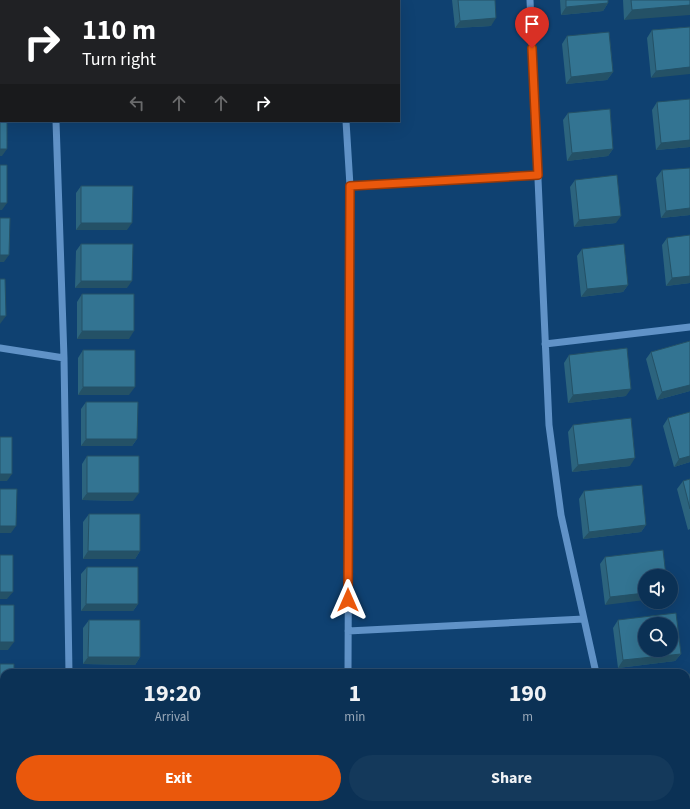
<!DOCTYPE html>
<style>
body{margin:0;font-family:"Source Sans 3",sans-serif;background:#14395b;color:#f1f3f6;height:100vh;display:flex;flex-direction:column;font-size:15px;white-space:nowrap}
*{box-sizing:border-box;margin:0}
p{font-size:13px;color:#9aa9b9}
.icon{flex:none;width:22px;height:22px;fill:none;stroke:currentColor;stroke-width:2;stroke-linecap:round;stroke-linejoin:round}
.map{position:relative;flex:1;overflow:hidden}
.panel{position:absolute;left:0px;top:669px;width:690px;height:140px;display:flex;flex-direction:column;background:#0b3155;border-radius:12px 12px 0 0;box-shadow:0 4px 16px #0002,0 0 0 1px #2b4c6c}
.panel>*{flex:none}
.banner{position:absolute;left:0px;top:0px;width:400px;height:122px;box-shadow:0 4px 16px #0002,0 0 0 1px #2b4c6c;background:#202124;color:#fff;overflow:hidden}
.buttons{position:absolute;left:638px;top:569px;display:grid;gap:8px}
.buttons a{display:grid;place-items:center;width:40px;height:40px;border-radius:50%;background:#0b3155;box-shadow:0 4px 16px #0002,0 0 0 1px #2b4c6c;font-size:20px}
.pin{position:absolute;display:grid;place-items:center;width:34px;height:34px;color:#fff;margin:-41px -17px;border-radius:50% 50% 50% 0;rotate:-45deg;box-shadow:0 0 4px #0007}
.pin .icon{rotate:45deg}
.me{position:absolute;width:44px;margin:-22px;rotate:0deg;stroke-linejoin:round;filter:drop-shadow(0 0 3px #0008)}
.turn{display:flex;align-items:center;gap:14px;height:84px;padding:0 16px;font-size:18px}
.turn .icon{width:52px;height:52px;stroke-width:2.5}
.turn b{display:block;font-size:28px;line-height:34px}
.lanes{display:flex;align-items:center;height:38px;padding:0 16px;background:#0003;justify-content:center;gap:20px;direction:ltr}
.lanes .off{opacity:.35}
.eta{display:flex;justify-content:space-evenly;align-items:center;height:68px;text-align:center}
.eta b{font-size:24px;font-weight:700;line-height:28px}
.primary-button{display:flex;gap:8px;margin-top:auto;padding:8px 16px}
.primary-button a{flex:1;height:46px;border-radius:24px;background:#ea580c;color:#fff;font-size:16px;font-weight:700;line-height:46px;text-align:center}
.primary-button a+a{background:#14395b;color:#f1f3f6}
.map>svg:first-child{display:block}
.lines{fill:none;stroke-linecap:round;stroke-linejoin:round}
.minor{stroke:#6092c7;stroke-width:7}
.wall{fill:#2c647e}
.shaded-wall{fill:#245166}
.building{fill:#337492;stroke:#245166;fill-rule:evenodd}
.route-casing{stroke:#983908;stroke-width:10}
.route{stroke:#ea580c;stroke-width:7}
</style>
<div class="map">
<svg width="690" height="809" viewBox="0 0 690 809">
<rect width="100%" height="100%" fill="#0f4171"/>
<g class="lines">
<!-- minor -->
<path class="minor" d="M 52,0 L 52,1
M 337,0 L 337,1
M 530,0 L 549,425 L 561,515 L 596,673
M 56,121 L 64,358 L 69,673
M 346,121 L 350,186 L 348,673
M 350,186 L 538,175
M 545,344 L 690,327
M 0,348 L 64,358
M 348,631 L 584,619
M 686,768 L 690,768
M 0,797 L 4,797
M 71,805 L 72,809
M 350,805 L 350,809
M 623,805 L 624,809"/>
</g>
<!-- wall -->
<path class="wall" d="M 452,0 L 495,0 L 491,26 L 455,28 Z
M 560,0 L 608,0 L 608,3 L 603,11 L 561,15 Z
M 623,0 L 690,0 L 624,20 Z
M 690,27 L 651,78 L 647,38 L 652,30 Z
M 567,36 L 613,72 L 607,80 L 566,84 L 562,44 Z
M 657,102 L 690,147 L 656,150 L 652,110 Z
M 568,113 L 613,149 L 608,156 L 567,161 L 563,120 Z
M 690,168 L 690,215 L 661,218 L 656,178 L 662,170 Z
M 575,180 L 616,223 L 574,227 L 570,187 Z
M 81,186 L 127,230 L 76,230 L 76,193 Z
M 667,238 L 690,283 L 666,286 L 662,245 Z
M 81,244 L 127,288 L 75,288 L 76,251 Z
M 582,249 L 628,285 L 623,292 L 581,297 L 577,256 Z
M 82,294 L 129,339 L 77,339 L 77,302 Z
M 690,341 L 690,391 L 657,400 L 646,359 L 651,352 Z
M 83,350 L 129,395 L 78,395 L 78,358 Z
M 569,355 L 626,396 L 568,403 L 564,363 Z
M 86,402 L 137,439 L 132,446 L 81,446 L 81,409 Z
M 690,412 L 690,462 L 674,467 L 663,426 L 668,418 Z
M 573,425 L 630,466 L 572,472 L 568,432 Z
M 87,456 L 133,501 L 82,500 L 82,464 Z
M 690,479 L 690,529 L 688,530 L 677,489 L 683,481 Z
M 584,491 L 646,525 L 641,532 L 583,539 L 579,499 Z
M 89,514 L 140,551 L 135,559 L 83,559 L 83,522 Z
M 605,557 L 666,576 L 605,605 L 600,564 Z
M 87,567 L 138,604 L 133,611 L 81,611 L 81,574 Z
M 89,620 L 140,657 L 135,665 L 83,664 L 83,628 Z
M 618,620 L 681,654 L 675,661 L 618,668 L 613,628 Z
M 88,805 L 144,805 L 144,809 L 87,809 L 87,807 Z
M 655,805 L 686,805 L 690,809 L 655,809 Z"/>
<!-- shaded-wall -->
<path class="shaded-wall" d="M 608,3 L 603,11 L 561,15 L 566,7 Z
M 690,5 L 690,15 L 624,20 L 632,10 Z
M 496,18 L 491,26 L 455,28 L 460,21 Z
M 0,25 L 1,25 L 1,33 L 0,33 Z
M 690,67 L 690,74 L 651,78 L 656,71 Z
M 613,72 L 607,80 L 566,84 L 571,77 Z
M 0,84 L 1,84 L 1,91 L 0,91 Z
M 690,140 L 690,147 L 656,150 L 661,143 Z
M 0,149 L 7,149 L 2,156 L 0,156 Z
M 613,149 L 608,156 L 567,161 L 572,153 Z
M 0,203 L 7,203 L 2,210 L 0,210 Z
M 690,208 L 690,215 L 661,218 L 666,211 Z
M 621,216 L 616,223 L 574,227 L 579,220 Z
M 81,223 L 132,223 L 127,230 L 76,230 Z
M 0,255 L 9,255 L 4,262 L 0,262 Z
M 690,276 L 690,283 L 666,286 L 672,278 Z
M 81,281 L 132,281 L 127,288 L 75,288 Z
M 628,285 L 623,292 L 581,297 L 587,289 Z
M 0,316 L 6,316 L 0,324 Z
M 82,331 L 134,331 L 129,339 L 77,339 Z
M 690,385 L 690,391 L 657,400 L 662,392 Z
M 83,387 L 135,387 L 129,395 L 78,395 Z
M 631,389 L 626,396 L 568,403 L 573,395 Z
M 86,439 L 137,439 L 132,446 L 81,446 Z
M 690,456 L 690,462 L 674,467 L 679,459 Z
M 635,458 L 630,466 L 572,472 L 578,465 Z
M 0,474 L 12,474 L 7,481 L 0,481 Z
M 87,493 L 139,493 L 133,501 L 82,500 Z
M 646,525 L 641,532 L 583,539 L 589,532 Z
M 0,526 L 16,526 L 11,533 L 0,533 Z
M 88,551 L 140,551 L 135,559 L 83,559 Z
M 0,592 L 13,592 L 7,599 L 0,599 Z
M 645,593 L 645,600 L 605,605 L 610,597 Z
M 86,604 L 138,604 L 133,611 L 81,611 Z
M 0,642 L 14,642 L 8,650 L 0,650 Z
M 681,654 L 675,661 L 618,668 L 623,660 Z
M 88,657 L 140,657 L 135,665 L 83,664 Z
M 0,701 L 4,701 L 4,708 L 0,708 Z
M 690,730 L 690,739 L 686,740 L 686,731 Z
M 0,756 L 4,756 L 4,764 L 0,764 Z"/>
<!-- building -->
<path class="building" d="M 0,0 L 11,0 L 11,1 L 1,1 L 1,25 L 0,25 Z
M 458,0 L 495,0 L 496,18 L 460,21 Z
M 566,0 L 608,0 L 608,3 L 566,7 Z
M 631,0 L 690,0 L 690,5 L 632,10 Z
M 690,27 L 690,67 L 656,71 L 652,30 Z
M 609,32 L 613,72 L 571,77 L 567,36 Z
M 0,47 L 1,47 L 1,84 L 0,84 Z
M 690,99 L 690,140 L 661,143 L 657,102 Z
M 610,109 L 613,149 L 572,153 L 568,113 Z
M 0,112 L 1,112 L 1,121 L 7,121 L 7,149 L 0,149 Z
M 0,165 L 7,165 L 7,203 L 0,203 Z
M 690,168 L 690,208 L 666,211 L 662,170 Z
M 617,175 L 621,216 L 579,220 L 575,180 Z
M 81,186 L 133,186 L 132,223 L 81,223 Z
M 0,218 L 10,218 L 9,255 L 0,255 Z
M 690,235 L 690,276 L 672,278 L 667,238 Z
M 81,244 L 133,244 L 132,281 L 81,281 Z
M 624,244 L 628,285 L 587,289 L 582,249 Z
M 0,279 L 5,279 L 6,316 L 0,316 Z
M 82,294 L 134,294 L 134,331 L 82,331 Z
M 690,341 L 690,385 L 662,392 L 651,352 Z
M 627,348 L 631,389 L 573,395 L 569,355 Z
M 83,350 L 135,350 L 135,387 L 83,387 Z
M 86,402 L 138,402 L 137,439 L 86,439 Z
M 690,412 L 690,456 L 679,459 L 668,418 Z
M 631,418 L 635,458 L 578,465 L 573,425 Z
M 0,437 L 12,437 L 12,474 L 0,474 Z
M 87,456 L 139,456 L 139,493 L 87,493 Z
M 690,479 L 690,509 L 683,481 Z
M 642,485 L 646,525 L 589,532 L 584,491 Z
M 0,489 L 17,489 L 16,526 L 0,526 Z
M 89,514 L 140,514 L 140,551 L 88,551 Z
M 663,550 L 666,576 L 645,576 L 645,593 L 610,597 L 605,557 Z
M 0,555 L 13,555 L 13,592 L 0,592 Z
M 87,567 L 138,567 L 138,604 L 86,604 Z
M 0,605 L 14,605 L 14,642 L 0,642 Z
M 676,613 L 681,654 L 623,660 L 618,620 ZM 645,624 L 671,624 L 671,650 L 645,650 Z
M 89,620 L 140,620 L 140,657 L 88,657 Z
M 0,664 L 14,664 L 14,673 L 4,673 L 4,701 L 0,701 Z
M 90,672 L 141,672 L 141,673 L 90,673 Z
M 690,674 L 690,730 L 686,731 L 686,675 Z
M 0,719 L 4,719 L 4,756 L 0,756 Z
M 690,780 L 690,809 L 662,809 L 661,805 L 686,805 L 686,781 Z
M 92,805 L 144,805 L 144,809 L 92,809 Z"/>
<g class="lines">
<!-- route casing -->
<g class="route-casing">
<path id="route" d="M 348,600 L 350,186 L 538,175 L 532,48"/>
</g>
<!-- route -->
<use href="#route" class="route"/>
</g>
</svg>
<div class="buttons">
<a><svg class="icon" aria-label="sound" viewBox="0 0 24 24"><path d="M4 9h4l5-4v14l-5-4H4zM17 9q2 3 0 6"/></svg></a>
<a><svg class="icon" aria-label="search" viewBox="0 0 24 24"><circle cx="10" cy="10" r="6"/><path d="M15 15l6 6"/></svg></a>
</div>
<div class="pin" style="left:532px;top:48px;background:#d93025"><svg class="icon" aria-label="arrive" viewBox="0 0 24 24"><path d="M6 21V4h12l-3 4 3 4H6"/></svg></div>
<svg class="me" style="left:348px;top:600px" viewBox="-20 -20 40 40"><path d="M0-17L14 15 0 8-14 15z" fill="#ea580c" stroke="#fff" stroke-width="4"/></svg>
<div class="banner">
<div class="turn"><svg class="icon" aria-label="right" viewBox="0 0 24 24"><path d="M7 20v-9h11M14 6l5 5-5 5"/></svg><div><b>110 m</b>Turn right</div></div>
<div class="lanes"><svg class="icon off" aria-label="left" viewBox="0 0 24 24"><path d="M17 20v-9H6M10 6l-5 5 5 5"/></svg><svg class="icon off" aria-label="ahead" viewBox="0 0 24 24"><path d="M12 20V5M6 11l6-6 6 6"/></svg><svg class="icon off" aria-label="ahead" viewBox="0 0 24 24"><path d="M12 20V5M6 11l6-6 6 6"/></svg><svg class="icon" aria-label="right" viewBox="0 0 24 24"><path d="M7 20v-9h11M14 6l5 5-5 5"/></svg></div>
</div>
<section class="panel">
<div class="eta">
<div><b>19:20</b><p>Arrival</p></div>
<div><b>1</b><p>min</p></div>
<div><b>190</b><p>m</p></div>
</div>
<div class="primary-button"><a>Exit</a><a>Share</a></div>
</section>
</div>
